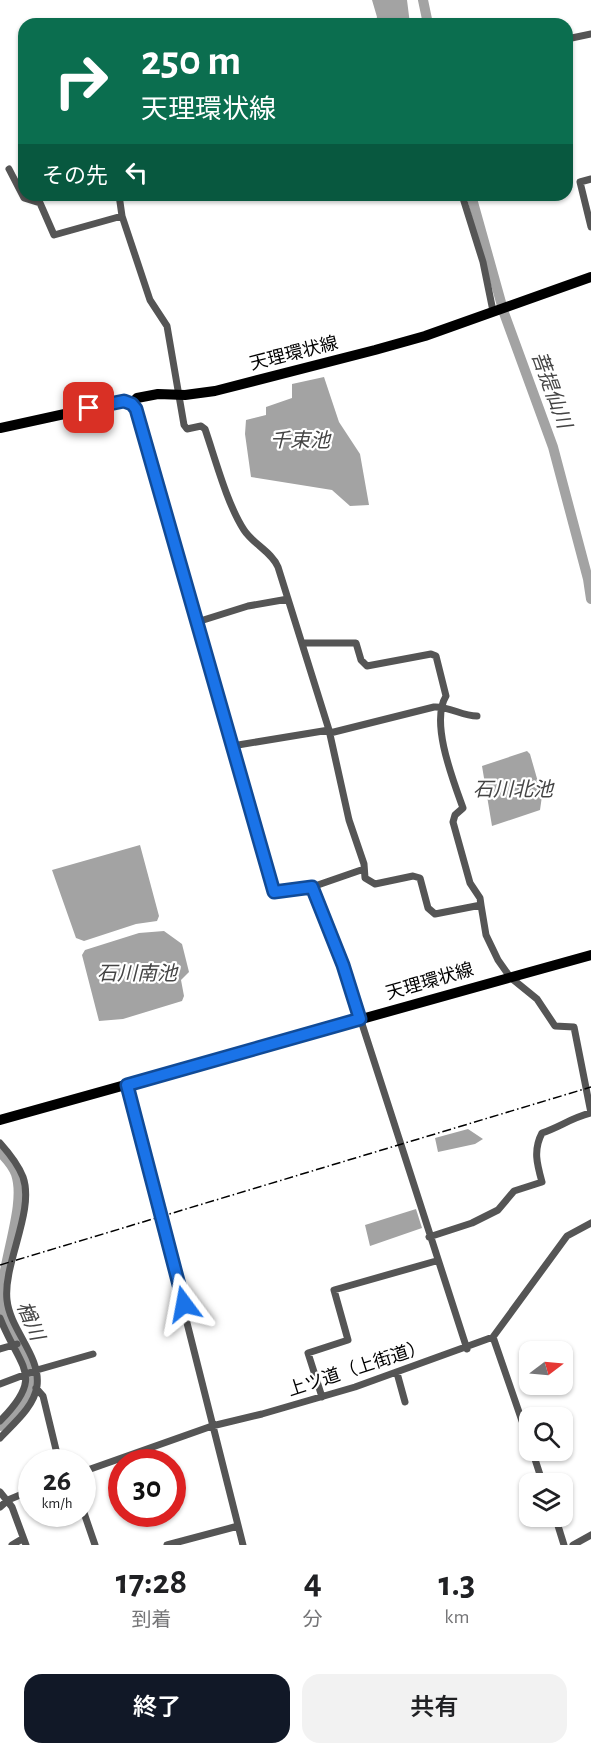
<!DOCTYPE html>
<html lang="ja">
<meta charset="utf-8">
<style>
body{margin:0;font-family:"Alegreya Sans","Noto Sans JP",sans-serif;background:#f2f2f2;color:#202124;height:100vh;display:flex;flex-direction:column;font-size:22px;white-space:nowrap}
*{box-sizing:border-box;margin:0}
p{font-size:20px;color:#757577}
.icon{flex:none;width:33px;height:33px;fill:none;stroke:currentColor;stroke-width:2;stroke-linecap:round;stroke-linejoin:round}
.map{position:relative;height:1545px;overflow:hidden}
.panel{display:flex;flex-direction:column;background:#fff;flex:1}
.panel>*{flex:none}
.hud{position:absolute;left:18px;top:18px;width:555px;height:183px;border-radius:18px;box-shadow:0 2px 4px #0004;background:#0b6e4f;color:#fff;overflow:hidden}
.needle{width:39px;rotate:74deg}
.controls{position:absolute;left:519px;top:1341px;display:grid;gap:12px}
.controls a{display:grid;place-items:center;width:54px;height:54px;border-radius:12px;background:#fff;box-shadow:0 2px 4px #0004;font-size:30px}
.speed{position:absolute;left:18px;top:1449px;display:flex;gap:12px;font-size:30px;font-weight:700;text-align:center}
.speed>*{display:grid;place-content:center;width:78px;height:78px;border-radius:50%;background:#fff;box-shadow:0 2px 4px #0004;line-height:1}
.speed small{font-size:15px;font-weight:400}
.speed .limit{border:9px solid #d22;background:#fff;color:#111}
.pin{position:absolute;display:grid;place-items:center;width:51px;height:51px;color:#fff;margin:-26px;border-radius:12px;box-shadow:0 3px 9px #0006}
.me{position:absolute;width:66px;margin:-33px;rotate:347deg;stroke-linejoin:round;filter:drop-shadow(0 0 4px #0008)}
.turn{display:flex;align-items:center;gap:21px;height:126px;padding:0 24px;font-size:27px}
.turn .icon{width:78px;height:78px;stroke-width:2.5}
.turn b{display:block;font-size:42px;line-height:51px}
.then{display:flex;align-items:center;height:57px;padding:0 24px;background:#0003;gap:12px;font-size:22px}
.eta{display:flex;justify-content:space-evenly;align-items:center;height:102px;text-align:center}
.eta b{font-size:36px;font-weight:600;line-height:42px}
.button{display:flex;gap:12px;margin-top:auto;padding:12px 24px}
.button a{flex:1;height:69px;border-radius:18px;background:#111827;color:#fff;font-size:24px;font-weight:600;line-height:69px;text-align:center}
.button a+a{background:#f2f2f2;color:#202124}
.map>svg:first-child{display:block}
.water{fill:#a3a3a3}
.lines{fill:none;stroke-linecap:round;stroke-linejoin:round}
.river{stroke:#a3a3a3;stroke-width:10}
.minor{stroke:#555;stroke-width:7}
.primary{stroke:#000;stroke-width:10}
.rail{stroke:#000;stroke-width:1.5;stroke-dasharray:9 3 1.5 3;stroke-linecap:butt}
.route-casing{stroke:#114b97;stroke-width:15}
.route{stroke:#1a73e8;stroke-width:10}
.labels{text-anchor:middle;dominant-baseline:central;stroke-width:4.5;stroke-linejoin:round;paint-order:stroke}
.street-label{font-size:18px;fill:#000;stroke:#fff}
.water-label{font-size:20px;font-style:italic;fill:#444;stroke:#fff}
</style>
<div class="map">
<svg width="591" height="1545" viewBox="0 0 591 1545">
<rect width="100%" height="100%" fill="#fff"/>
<!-- water -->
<path class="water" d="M 372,0 L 407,0 L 410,24 L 375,24 L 377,17 Z
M 324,377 L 339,422 L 360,454 L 369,505 L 350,506 L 332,490 L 251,477 L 245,434 L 246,420 L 266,415 L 266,407 L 292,398 L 292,384 Z
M 527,751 L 530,754 L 542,796 L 540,810 L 492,826 L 482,766 Z
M 140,845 L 159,916 L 157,921 L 136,924 L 84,941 L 76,938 L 52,870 Z
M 164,931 L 182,944 L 189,972 L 181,980 L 184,996 L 182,1001 L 123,1019 L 99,1021 L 82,955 L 85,950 L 139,933 Z
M 468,1129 L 483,1139 L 475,1144 L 438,1152 L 435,1138 Z
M 416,1209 L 422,1228 L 370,1246 L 365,1225 Z"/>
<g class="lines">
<!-- river -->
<path class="river" d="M 423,0 L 428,24
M 471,195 L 504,313 L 553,447 L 588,579 L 591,599
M 0,1152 C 6,1158 13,1166 16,1174 C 27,1206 0,1265 2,1302 C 4,1329 36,1357 32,1383 C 30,1403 14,1413 0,1426"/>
<!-- minor -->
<path class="minor" d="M 567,39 L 591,34
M 9,169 L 24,198 L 40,203 L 54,235 L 122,216
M 591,179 L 580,182 L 591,227
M 119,195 L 122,216 L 150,300 L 167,326 L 184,425 L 187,429 L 201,426 L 205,429 C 215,458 227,504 244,530 C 253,544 272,552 278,567 L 329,730 L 349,820 L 364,864 L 365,878 L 375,884 L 413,876 L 420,878 L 428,908 L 435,914 L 481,905 L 486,935 L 498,960 L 510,977 L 537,999 L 555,1026 L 574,1027 L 591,1113 C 571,1118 560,1127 542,1133 C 533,1150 537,1164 542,1182 L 514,1191 L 498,1210 L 472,1223 L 429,1237
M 462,195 L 483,262 L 493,311
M 132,403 L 168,518 L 274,892 L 312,887 L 343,965 L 467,1349
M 197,622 L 248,606 L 288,599
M 302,643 L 356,643 L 361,660 L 367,666 L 431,654 L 436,656 L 446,696 C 430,722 453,780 463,808 L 455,815 L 453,822 L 470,883 L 480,898 L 481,905
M 330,733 L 434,707 C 449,706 462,716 477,716
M 232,746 L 329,730
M 312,887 L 364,869
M 127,1085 L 243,1545
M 0,1143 C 9,1153 18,1164 23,1177 C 35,1211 3,1264 7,1300 C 10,1330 41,1356 37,1386 C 34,1407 14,1423 0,1438
M 0,1318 C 20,1369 46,1375 0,1421
M 493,1337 L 530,1444
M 0,1349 L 17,1344
M 397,1373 L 405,1402
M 0,1384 L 37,1370 L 93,1354
M 36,1388 L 43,1396 L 59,1462
M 322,1397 L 308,1353 L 348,1340 L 334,1290 L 436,1261
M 532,1450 L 543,1484
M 82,1472 L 212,1426 L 262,1414 L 355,1387 L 493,1337 L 567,1236 L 591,1223
M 0,1492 L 12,1507 L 26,1545
M 0,1507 L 8,1500 L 32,1490
M 82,1507 L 95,1545
M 555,1516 L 564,1545
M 12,1545 L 22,1539
M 167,1545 L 238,1526
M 573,1545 L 591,1535"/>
<!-- primary -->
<path class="primary" d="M 0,428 L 124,401 L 132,403 L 137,398 L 158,394 L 185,395 L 215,391 L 375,350 L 425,336 L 591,277
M 0,1120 L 591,955"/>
<!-- rail -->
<path class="rail" d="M 0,1265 L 591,1087"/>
</g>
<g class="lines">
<!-- route casing -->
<g class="route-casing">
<path id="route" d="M 89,408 L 124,401 L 132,404 L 136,409 L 274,892 L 312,887 L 343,965 L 360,1019 L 127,1085 L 184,1304"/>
</g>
<!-- route -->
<use href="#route" class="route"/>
</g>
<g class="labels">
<!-- street labels -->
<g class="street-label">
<text transform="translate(294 354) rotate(-14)">天理環状線</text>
<text transform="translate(430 982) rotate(-16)">天理環状線</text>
<text transform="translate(357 1369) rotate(-18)">上ツ道（上街道）</text>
</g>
<!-- water labels -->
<g class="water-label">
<text transform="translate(551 390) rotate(70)">菩提仙川</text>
<text x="300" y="441">千束池</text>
<text x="513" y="790">石川北池</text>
<text x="137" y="974">石川南池</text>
<text transform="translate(30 1321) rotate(67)">楢川</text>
</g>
</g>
</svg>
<div class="controls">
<a><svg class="needle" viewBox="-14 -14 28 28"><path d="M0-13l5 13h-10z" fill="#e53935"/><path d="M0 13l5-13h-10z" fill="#757577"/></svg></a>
<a><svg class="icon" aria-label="search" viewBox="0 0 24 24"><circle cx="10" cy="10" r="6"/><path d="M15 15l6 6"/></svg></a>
<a><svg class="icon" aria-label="layers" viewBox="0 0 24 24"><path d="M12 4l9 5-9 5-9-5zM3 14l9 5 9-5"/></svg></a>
</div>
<div class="speed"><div>26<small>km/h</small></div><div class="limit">30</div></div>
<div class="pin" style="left:89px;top:408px;background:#d93025"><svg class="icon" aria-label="arrive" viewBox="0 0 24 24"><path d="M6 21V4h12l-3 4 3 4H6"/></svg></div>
<svg class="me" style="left:184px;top:1304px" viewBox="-20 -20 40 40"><path d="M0-17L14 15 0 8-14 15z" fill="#1a73e8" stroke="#fff" stroke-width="4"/></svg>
<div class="hud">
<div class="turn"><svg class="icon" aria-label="right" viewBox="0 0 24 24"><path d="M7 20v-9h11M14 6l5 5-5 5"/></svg><div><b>250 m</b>天理環状線</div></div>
<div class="then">その先<svg class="icon" aria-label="left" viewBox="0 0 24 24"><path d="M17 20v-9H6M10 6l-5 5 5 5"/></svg></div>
</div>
</div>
<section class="panel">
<div class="eta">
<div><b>17:28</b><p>到着</p></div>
<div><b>4</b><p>分</p></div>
<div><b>1.3</b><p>km</p></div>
</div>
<div class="button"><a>終了</a><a>共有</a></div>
</section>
